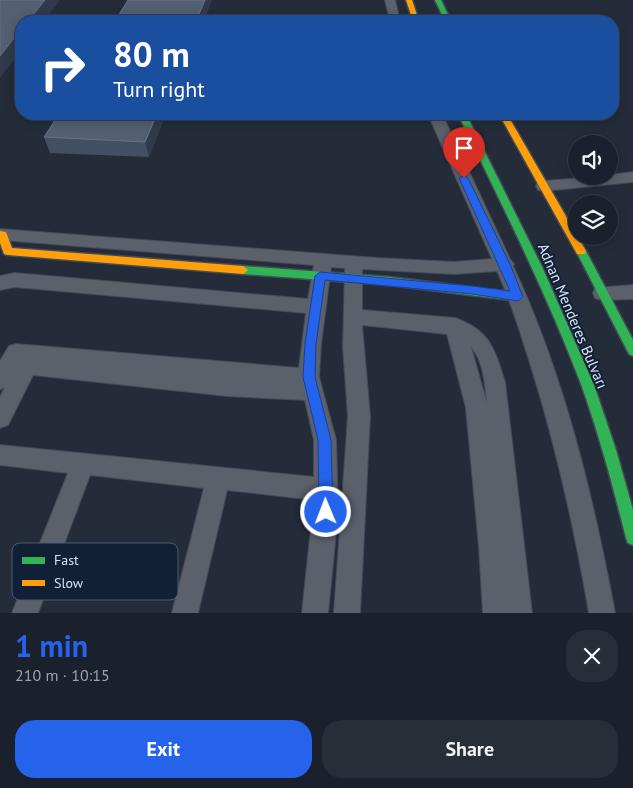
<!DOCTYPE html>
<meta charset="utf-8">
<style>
body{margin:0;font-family:"PT Sans",sans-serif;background:#282e38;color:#f1f3f6;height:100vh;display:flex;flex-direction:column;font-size:19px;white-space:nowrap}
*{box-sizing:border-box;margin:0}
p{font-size:16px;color:#a0a3a9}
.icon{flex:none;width:28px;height:28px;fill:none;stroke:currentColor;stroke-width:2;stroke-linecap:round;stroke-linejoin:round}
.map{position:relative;height:613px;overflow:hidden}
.drawer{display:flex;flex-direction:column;background:#1b212c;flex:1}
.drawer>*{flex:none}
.guide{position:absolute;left:15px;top:15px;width:604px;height:105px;border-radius:20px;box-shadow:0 2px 12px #0003,0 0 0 1px #393e48;background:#1a4fa0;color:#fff;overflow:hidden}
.fabs{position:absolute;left:568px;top:135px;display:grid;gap:10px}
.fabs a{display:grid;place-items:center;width:50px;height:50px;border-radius:50%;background:#1b212c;box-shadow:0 2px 12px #0003,0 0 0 1px #393e48;font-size:25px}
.pin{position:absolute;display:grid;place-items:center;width:42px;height:42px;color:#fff;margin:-51px -21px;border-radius:50% 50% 50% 0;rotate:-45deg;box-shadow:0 0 5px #0007}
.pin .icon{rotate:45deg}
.me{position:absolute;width:55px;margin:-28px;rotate:359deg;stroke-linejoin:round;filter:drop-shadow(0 0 4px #0008)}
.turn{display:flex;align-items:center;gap:18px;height:105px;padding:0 15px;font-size:22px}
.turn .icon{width:65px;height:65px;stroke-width:2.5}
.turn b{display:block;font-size:35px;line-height:42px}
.round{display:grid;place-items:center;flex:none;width:52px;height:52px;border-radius:20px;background:#282e38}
.overview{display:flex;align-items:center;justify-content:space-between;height:85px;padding:0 15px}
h1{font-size:30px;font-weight:700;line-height:38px;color:#2563eb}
.primary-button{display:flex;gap:10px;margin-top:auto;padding:10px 15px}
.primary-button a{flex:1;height:58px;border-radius:20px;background:#2563eb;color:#fff;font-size:20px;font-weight:700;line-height:58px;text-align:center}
.primary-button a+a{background:#282e38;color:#f1f3f6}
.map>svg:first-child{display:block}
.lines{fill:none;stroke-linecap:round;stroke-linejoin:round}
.street-casing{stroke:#444a56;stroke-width:2}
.fast-casing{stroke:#444a56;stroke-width:3}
.slow-casing{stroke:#444a56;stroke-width:3}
.street{fill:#5a616b;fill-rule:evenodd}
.fast{fill:#30b455;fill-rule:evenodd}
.slow{fill:#ff9f0a;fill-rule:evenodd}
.wall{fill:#434f63}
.shaded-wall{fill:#303a4c}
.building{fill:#535f72;stroke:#687386}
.route{fill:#2563eb;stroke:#184099}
.labels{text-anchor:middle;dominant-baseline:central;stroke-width:4;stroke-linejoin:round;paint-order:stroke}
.street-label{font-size:15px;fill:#d7e1f1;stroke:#122037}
.key{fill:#122037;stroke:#4d5a6f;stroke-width:1}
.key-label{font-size:14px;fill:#d7e1f1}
</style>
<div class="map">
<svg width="633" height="613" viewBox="0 0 633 613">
<rect width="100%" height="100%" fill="#242c3a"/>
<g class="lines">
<!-- street casing -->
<g class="street-casing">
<path id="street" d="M 385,0 L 395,0 L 400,21 L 390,21 Z
M 428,114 L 442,114 L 510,259 L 514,264 L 513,266 C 564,375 593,495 615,613 L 589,613 C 574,526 555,441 528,357 C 519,328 510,299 497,271 L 454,274 L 362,269 L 362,310 L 455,318 C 490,330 495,350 505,382 L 532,613 L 483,613 L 479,547 L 466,408 L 447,334 L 362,325 L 370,416 L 360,613 L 334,613 L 348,416 L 343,348 L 345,268 L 331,267 L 321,344 L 319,377 L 336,440 L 338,512 L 328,613 L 302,613 L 314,500 L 227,490 L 198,613 L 172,613 L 204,488 L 90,475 L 38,613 L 12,613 L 68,473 L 0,465 L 0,445 L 314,477 L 314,440 L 305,400 L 227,396 L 33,375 L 8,425 L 0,428 L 0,397 L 5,387 L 0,389 L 0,361 L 9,346 L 16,344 L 299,368 L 306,313 L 15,287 L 0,290 L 0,276 L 15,273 L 308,299 L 314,265 L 2,240 L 0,239 L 0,229 L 377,258 L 454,262 L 492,259 ZM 471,347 C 484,361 485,386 487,404 Z
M 633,172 L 633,182 L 544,191 L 538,190 L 536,186 L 538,182 L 544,181 L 609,176 L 609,175 Z
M 633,285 L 633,299 L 602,300 L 595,298 L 593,293 L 595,288 Z"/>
</g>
<!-- fast casing -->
<g class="fast-casing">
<path id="fast" d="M 435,0 L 441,0 L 451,21 L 445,21 Z
M 458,114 L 466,114 L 543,269 L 594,385 L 616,450 L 633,510 L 633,545 L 628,543 L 626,538 C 613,486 599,434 581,384 C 546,292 501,203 458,114 Z
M 581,247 L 586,251 L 633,340 L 633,356 L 629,354 L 576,251 Z
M 243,266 L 389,277 L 518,293 L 524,297 L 518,301 L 389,285 L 243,274 L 238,270 Z"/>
</g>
<!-- slow casing -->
<g class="slow-casing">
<path id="slow" d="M 406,0 L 412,0 L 419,21 L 413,21 Z
M 499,114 L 507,114 L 586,251 L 585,254 L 577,254 Z
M 0,231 L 6,232 L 12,248 L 243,266 L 248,270 L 243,274 L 8,255 L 4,254 L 0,243 Z"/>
</g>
<!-- street -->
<use href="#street" class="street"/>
<!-- fast -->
<use href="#fast" class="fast"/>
<!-- slow -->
<use href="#slow" class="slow"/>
</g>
<!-- wall -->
<path class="wall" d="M 166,114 L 149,157 L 50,153 L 44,137 Z"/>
<!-- shaded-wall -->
<path class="shaded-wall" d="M 45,0 L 60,0 L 44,21 L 28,21 Z
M 205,0 L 212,0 L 204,21 L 196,21 Z
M 21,29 L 21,50 L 0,78 L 0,56 Z
M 157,114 L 166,114 L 149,157 L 145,142 Z"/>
<!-- building -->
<path class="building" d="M 0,0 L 45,0 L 28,21 L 21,21 L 21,29 L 0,56 Z
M 128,0 L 205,0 L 196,21 L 115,21 Z
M 59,114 L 157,114 L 145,142 L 44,137 Z"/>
<!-- route -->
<path class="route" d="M 464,175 L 468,178 L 510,264 L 523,297 L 518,301 L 472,294 L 325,280 L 316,344 L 315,377 L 331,440 L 333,512 L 331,517 L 326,519 L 321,517 L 319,512 L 318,440 L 303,377 L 305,344 L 315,276 L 320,272 L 472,286 L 510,291 L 459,178 Z"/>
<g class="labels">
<!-- street labels -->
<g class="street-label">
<text transform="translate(573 316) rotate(67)">Adnan Menderes Bulvarı</text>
</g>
</g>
<!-- legend -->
<rect x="12" y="543" width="166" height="57" rx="8" class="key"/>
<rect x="22" y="557" width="23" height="7" fill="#30b455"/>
<rect x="22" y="580" width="23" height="6" fill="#ff9f0a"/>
<g class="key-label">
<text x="54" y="565">Fast</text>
<text x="54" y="588">Slow</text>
</g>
</svg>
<div class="fabs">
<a><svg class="icon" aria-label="sound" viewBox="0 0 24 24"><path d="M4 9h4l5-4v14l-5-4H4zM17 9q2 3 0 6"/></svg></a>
<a><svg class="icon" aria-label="layers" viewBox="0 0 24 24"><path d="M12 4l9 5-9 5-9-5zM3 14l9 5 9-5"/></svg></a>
</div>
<div class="pin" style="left:464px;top:178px;background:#d93025"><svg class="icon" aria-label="arrive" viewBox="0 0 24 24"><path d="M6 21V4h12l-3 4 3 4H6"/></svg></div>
<svg class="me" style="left:326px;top:512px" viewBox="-20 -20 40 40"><circle r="17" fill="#2563eb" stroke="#fff" stroke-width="3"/><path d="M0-11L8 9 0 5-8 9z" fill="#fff"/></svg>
<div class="guide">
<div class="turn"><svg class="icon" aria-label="right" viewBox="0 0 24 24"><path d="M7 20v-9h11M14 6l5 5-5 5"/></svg><div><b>80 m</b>Turn right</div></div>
</div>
</div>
<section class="drawer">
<div class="overview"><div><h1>1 min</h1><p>210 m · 10:15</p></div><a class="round"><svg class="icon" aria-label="close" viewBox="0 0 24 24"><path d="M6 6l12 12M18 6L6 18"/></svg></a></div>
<div class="primary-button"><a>Exit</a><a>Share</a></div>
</section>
